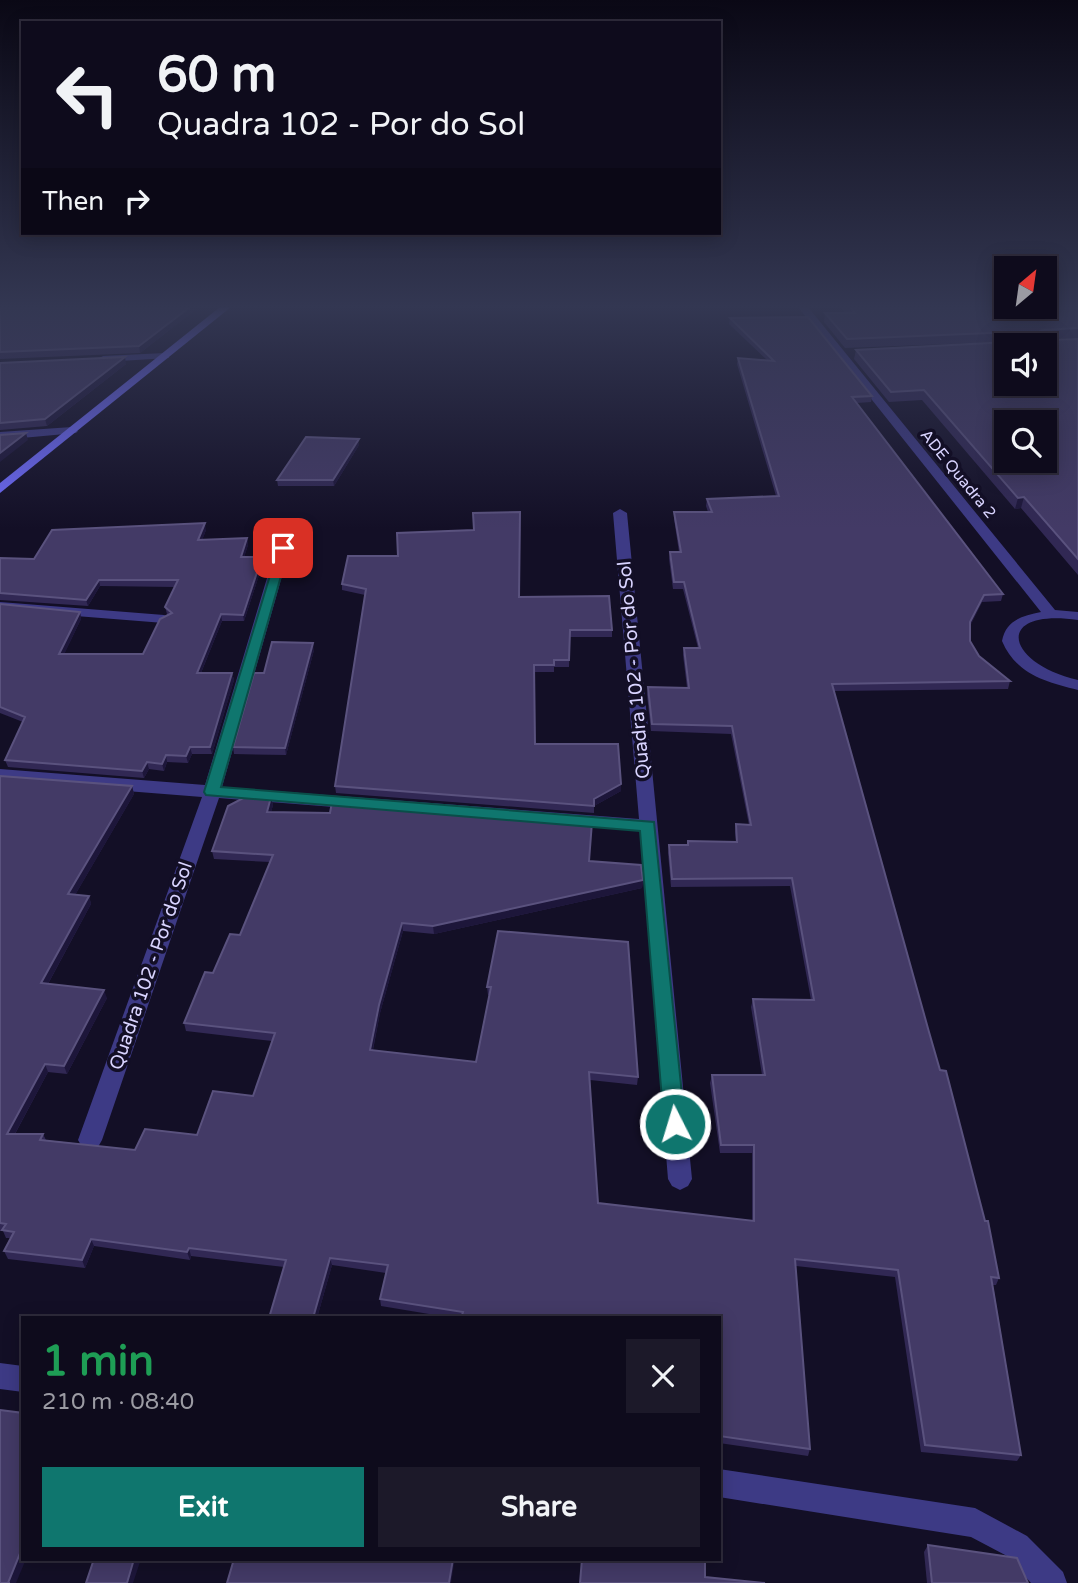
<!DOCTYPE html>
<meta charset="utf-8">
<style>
body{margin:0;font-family:"Varela Round",sans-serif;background:#1c1929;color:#f1f3f6;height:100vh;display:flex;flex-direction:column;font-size:26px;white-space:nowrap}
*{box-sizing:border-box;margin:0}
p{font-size:23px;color:#9b9ba3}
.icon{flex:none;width:38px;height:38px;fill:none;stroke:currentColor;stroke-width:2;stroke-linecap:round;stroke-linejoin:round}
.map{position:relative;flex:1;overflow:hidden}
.panel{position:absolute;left:21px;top:1316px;width:700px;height:245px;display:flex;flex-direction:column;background:#0e0b1c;border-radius:0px;box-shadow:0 4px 18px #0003,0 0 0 2px #2e2b3b}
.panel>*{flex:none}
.banner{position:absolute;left:21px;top:21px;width:700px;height:214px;border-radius:0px;box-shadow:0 4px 18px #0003,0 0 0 2px #2e2b3b;background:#0e0b1c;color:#f1f3f6;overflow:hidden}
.needle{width:46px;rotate:29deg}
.controls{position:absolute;left:994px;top:256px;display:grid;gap:14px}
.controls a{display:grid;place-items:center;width:63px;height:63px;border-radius:0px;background:#0e0b1c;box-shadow:0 4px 18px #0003,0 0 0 2px #2e2b3b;font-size:35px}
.pin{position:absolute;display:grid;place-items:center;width:60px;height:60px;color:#fff;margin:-30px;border-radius:14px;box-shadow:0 4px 10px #0006}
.me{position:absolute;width:77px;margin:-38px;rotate:355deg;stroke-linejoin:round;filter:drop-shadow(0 0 5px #0008)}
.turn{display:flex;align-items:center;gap:24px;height:147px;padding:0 21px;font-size:32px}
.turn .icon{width:91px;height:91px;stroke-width:2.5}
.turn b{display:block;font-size:49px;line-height:60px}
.then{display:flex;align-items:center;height:66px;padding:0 21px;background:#0003;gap:14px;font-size:26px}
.round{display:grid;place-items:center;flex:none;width:74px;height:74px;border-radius:0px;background:#1c1929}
.overview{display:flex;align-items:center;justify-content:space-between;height:119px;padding:0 21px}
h1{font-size:42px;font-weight:700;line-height:52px;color:#1e9e55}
.button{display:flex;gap:14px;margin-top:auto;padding:14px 21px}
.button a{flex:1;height:80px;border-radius:0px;background:#0f766e;color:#fff;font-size:28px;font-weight:700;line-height:80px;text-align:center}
.button a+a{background:#1c1929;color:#f1f3f6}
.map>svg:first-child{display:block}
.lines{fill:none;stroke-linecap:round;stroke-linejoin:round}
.street{fill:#3d3a85;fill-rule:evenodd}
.secondary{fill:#6f6bff;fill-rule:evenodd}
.wall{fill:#312854}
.shaded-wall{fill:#1d163a}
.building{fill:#433a66;stroke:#5a527e;stroke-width:2;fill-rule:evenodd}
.route{fill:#0f766e;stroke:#0a4d48;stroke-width:2}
.labels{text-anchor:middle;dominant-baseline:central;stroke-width:7;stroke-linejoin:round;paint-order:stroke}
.far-street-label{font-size:16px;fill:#d9d4ff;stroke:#130f26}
.street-label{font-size:19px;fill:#d9d4ff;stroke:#130f26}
</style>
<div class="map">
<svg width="1078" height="1583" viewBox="0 0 1078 1583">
<rect width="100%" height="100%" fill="#130f26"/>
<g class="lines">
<!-- street -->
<path class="street" d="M 798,307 L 808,307 L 1055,610 L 1078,612 L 1078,620 C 993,608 1005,663 1078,680 L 1078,690 C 1045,682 1016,674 1002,641 C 1006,620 1022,616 1041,612 Z
M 165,353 L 169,354 L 169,358 L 103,362 L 98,359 L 103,356 Z
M 72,427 L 78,431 L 76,433 L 0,440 L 0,432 Z
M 620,509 L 627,513 L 692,1179 L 688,1186 L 680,1190 L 672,1186 L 668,1179 L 640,831 L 219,798 L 102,1140 L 98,1147 L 90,1150 L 82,1147 L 78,1140 L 202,797 L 0,781 L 0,769 L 205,785 L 276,548 L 283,544 L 290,548 L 222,787 L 639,819 L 613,513 Z
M 0,602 L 164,615 L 171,619 L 164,623 L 0,610 Z
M 0,1363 L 23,1366 L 23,1392 L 0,1389 Z
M 719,1469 L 975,1508 L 1027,1536 L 1063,1572 L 1067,1583 L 1031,1583 L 1007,1556 L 971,1537 L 719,1497 Z"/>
<!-- secondary -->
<path class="secondary" d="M 220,307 L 231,307 L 0,493 L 0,483 Z"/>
</g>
<!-- wall -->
<path class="wall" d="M 0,307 L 199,307 L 140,353 L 0,359 Z
M 840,307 L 1078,307 L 1078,338 L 1043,339 L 1046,340 L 1078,339 L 1078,575 L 1021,508 L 1015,509 L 922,400 L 889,402 L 854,359 L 856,350 L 1001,342 L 845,348 L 824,322 L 825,313 L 845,313 Z
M 730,318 L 872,396 L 871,402 L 857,403 L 1003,594 L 1001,601 L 982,602 L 970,626 L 970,641 L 979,656 L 1010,681 L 1008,689 L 834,691 L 929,1032 L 999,1278 L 996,1285 L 993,1285 L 1021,1455 L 1017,1461 L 921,1452 L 895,1277 L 796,1266 L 810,1449 L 808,1456 L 719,1443 L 719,1318 L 453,1318 L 381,1306 L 380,1299 L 386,1273 L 332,1265 L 317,1318 L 269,1318 L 284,1267 L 191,1256 L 190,1260 L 94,1246 L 85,1268 L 8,1259 L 4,1251 L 10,1238 L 6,1238 L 3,1231 L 0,1231 L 0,776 L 132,786 L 134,794 L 75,895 L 89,896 L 91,904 L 48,984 L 107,998 L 67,1074 L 48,1072 L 15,1134 L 43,1134 L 46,1140 L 135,1150 L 197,1135 L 253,1096 L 272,1041 L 186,1031 L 184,1023 L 213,973 L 240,935 L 270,862 L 214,859 L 212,851 L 271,797 L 273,805 L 271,812 L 590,862 L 643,880 L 642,888 L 434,934 L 403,931 L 380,1013 L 373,1050 L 476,1062 L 489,995 L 488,995 L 487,987 L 498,931 L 638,1077 L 637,1085 L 590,1080 L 598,1203 L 752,1221 L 752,1153 L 720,1153 L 710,1083 L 712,1075 L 762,1075 L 751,1007 L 753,999 L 811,1000 L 790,886 L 671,887 L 668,853 L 669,845 L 688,845 L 736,842 L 735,832 L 736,824 L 749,825 L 731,734 L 651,731 L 647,695 L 648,687 L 687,688 L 683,655 L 684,648 L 698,648 L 683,589 L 673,589 L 669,559 L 670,552 L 679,552 L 674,519 L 674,512 L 708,512 L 706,506 L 707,499 L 776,496 L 737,364 L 738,358 L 767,360 L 729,324 Z
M 0,363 L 126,364 L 47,426 L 0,430 Z
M 359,445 L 334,486 L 278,486 L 277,480 Z
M 206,530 L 202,540 L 247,538 L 248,545 L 244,557 L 263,563 L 244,621 L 222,621 L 201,673 L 232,673 L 234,680 L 212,754 L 192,754 L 188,763 L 167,762 L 164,771 L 149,769 L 144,778 L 8,767 L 5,760 L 23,722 L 0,713 L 0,604 L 80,612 L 81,619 L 64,654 L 143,654 L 168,615 L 167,614 L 165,607 L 175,587 L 100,586 L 88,606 L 0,600 L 0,558 L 34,559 Z
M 398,556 L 519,597 L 612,630 L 612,637 L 570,637 L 569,667 L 554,667 L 554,672 L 535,672 L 535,744 L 621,784 L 621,791 L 594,806 L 594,813 L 336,793 L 335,786 L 365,595 L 342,590 L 342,584 Z
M 314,650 L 286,755 L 234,754 L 233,747 L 264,673 Z
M 928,1545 L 1028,1583 L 927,1583 L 924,1552 Z"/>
<!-- shaded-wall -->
<path class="shaded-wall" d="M 190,307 L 199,307 L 140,353 L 139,346 Z
M 1042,330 L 1040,339 L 1035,335 Z
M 125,357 L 126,364 L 47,426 L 45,419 Z
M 26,433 L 28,440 L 0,462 L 0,453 Z
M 359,439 L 359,445 L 334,486 L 333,480 Z
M 1024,497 L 1021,508 L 1015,509 L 1018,498 Z
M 205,523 L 206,530 L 200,546 L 198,540 Z
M 247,538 L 248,545 L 242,563 L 241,557 Z
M 262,557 L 263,563 L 244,621 L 243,615 Z
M 99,580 L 100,586 L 88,606 L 86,600 Z
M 984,595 L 982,602 L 968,630 L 970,622 Z
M 80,612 L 81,619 L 61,661 L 59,654 Z
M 221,614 L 222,621 L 198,680 L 197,673 Z
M 313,643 L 314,650 L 286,755 L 285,748 Z
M 232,673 L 234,680 L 212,754 L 210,747 Z
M 190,747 L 192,754 L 188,763 L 186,756 Z
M 166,755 L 167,762 L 164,771 L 162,764 Z
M 147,762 L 149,769 L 144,778 L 142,771 Z
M 621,784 L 621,791 L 594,806 L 594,799 Z
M 132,786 L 134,794 L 71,902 L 68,894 Z
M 271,797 L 273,805 L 269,820 L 267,812 Z
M 643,880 L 642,888 L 434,934 L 433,926 Z
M 89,896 L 91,904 L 44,991 L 41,983 Z
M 402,923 L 403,931 L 380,1013 L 371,1058 L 370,1050 L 379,1005 Z
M 104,990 L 107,998 L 67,1074 L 64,1066 Z
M 45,1064 L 48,1072 L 11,1141 L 7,1134 Z
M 91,1239 L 94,1246 L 85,1268 L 82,1260 Z
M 189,1248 L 191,1256 L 190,1260 L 187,1252 Z
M 330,1258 L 332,1265 L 317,1318 L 313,1318 Z
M 23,1546 L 23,1559 L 26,1559 L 16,1583 L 8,1583 Z
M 134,1559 L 141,1559 L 133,1583 L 127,1583 Z
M 453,1559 L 455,1559 L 451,1583 L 449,1583 Z"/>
<!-- building -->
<path class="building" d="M 0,307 L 190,307 L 139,346 L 0,352 Z
M 850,307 L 1078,307 L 1078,328 L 1042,330 L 1035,335 L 1046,340 L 1078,339 L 1078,559 L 1024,497 L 1018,498 L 924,390 L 891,392 L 856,350 L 1009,342 L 1014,332 L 847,339 L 825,313 L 855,313 ZM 1006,345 L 1045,345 L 1045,383 L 1006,383 ZM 1006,422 L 1045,422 L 1045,460 L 1006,460 Z
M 808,317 L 872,396 L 852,397 L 1003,594 L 984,595 L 970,622 L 970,641 L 979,656 L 1010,681 L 832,684 L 929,1032 L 940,1070 L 946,1071 L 985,1221 L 988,1221 L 999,1278 L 991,1277 L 1021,1455 L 925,1445 L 898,1270 L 795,1259 L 810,1449 L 719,1436 L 719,1318 L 461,1318 L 463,1312 L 380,1299 L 388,1265 L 330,1258 L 313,1318 L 269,1318 L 286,1260 L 189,1248 L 187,1252 L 91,1239 L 82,1260 L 4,1251 L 14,1232 L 2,1230 L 6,1224 L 0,1223 L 0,776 L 132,786 L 68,894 L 89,896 L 41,983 L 104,990 L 64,1066 L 45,1064 L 7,1134 L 43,1134 L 40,1140 L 135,1150 L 145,1129 L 197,1135 L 213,1091 L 253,1096 L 275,1033 L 184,1023 L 205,972 L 213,973 L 230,934 L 240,935 L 273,855 L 212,851 L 228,806 L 249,795 L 271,797 L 267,812 L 330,813 L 332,802 L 592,822 L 589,861 L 641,865 L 643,880 L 433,926 L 402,923 L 379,1005 L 370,1050 L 476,1062 L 491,987 L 487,987 L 498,931 L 628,942 L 638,1077 L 589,1072 L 598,1203 L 754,1221 L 754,1145 L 721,1145 L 712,1075 L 765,1075 L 753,999 L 814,1000 L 792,878 L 672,879 L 669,845 L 688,845 L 688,841 L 737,842 L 736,824 L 751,825 L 732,726 L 652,724 L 648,687 L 689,688 L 684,648 L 700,648 L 684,582 L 674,582 L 670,552 L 681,552 L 674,512 L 712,512 L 707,499 L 779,496 L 738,358 L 774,361 L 730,318 Z
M 125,357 L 45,419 L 0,423 L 0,363 Z
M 26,433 L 0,453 L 0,435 Z
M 306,437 L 359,439 L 333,480 L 277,480 Z
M 520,512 L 519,597 L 609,596 L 612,630 L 570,630 L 569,660 L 554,660 L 554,665 L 534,665 L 535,744 L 618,744 L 621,784 L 594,799 L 594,806 L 335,786 L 366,589 L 342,584 L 348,556 L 398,556 L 397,533 L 474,530 L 473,513 Z
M 205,523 L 198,540 L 247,538 L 241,557 L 262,557 L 243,615 L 221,614 L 197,673 L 232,673 L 210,747 L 190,747 L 186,756 L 166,755 L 162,764 L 147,762 L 142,771 L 5,760 L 25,717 L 0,707 L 0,604 L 80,612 L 59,654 L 143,654 L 160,619 L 172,613 L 165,607 L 178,580 L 99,580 L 86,600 L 0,593 L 0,558 L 34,559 L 52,530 Z
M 272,642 L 313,643 L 285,748 L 233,747 L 254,673 L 264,673 Z
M 0,1410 L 23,1413 L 23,1546 L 8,1583 L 10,1583 L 0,1583 Z
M 928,1545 L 1017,1558 L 1028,1583 L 932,1583 Z
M 94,1559 L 134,1559 L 127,1583 L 86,1583 Z
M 234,1559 L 453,1559 L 449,1583 L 227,1583 Z
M 582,1559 L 705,1559 L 705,1577 L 765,1583 L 580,1583 Z"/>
<!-- sky -->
<linearGradient id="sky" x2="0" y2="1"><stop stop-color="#0a0815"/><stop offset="0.58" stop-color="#333752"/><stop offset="1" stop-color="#333752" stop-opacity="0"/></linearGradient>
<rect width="1078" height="529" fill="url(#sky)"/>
<!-- route -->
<path class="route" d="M 279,546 L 289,548 L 221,787 L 654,822 L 685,1124 L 682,1131 L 675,1133 L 667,1131 L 664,1124 L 640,831 L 206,795 L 204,792 Z"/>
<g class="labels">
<!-- far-street labels -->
<g class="far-street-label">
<text transform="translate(958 474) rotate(51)">ADE Quadra 2</text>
</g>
<!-- street labels -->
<g class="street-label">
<text transform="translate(634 670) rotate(-95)">Quadra 102 - Por do Sol</text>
<text transform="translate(151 966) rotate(-71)">Quadra 102 - Por do Sol</text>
</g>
</g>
</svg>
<div class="controls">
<a><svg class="needle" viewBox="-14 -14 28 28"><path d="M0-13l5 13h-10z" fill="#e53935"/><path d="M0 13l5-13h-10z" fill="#9b9ba3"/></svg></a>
<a><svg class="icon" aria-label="sound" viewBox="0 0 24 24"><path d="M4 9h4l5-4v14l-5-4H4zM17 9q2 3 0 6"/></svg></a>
<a><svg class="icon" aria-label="search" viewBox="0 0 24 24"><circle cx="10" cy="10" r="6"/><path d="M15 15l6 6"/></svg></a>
</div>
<div class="pin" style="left:283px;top:548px;background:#d93025"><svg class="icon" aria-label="arrive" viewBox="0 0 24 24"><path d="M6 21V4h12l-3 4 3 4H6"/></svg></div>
<svg class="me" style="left:675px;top:1124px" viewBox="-20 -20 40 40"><circle r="17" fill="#0f766e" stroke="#fff" stroke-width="3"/><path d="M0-11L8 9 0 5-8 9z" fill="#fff"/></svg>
<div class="banner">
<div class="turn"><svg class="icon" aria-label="left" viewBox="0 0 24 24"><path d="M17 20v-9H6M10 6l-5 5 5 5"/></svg><div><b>60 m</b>Quadra 102 - Por do Sol</div></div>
<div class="then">Then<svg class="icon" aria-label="right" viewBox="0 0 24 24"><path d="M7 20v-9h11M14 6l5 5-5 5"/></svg></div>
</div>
<section class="panel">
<div class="overview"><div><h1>1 min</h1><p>210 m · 08:40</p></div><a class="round"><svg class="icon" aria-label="close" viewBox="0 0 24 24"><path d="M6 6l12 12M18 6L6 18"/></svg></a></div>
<div class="button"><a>Exit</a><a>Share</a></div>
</section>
</div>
